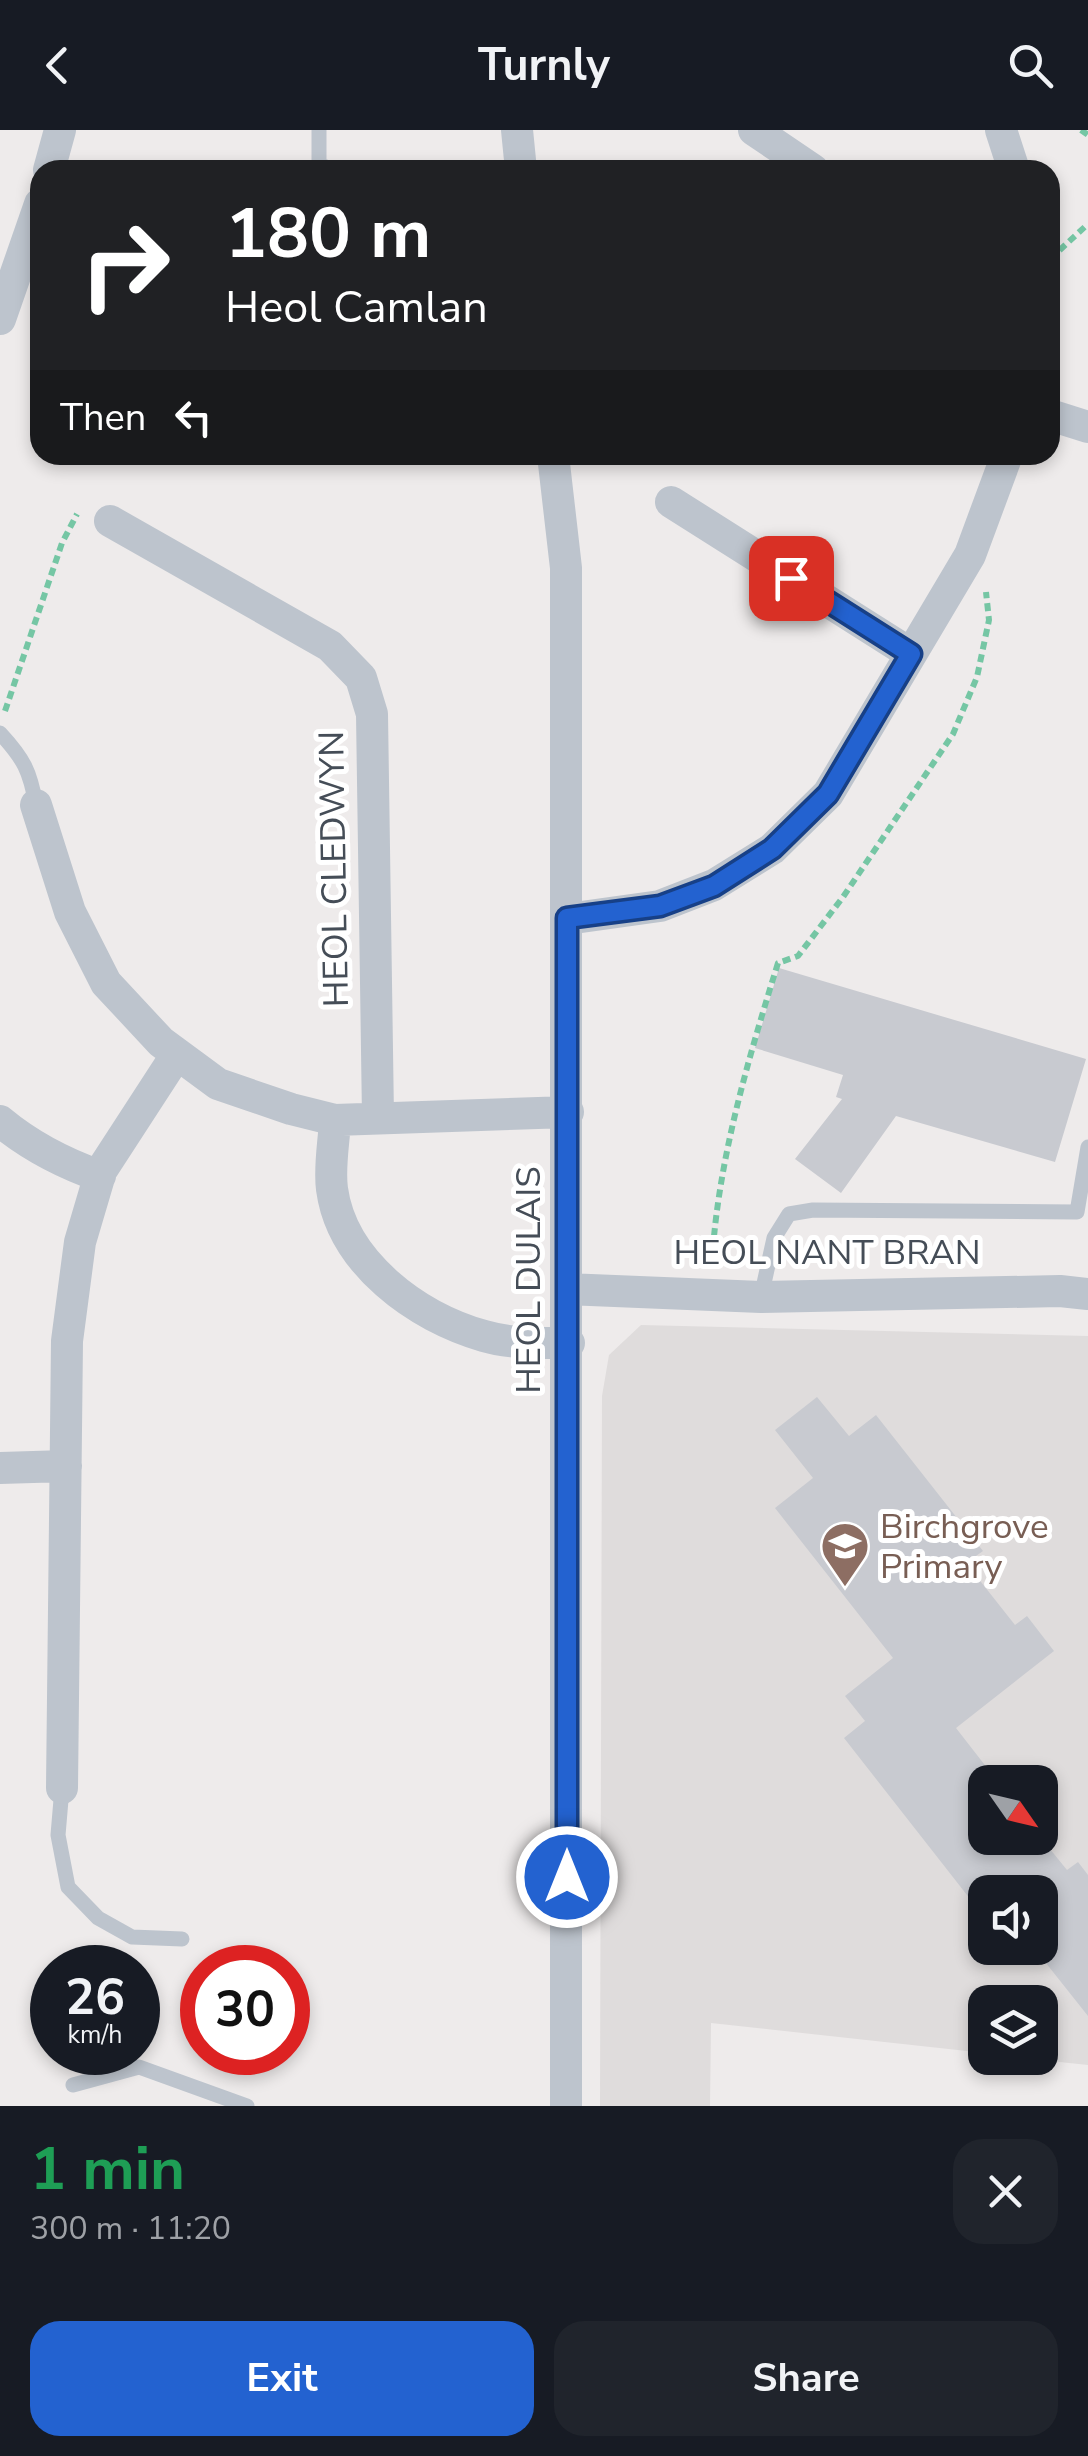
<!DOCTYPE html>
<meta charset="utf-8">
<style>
body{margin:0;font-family:"Nunito Sans",sans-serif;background:#20242c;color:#f1f3f6;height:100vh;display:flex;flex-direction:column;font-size:38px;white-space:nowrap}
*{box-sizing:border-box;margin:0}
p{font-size:32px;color:#9ea1a6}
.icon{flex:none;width:55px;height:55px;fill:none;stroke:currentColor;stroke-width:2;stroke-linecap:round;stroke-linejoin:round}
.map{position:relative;height:1976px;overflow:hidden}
.side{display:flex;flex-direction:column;background:#171b24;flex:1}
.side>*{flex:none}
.top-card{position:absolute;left:30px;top:30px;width:1030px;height:305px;border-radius:30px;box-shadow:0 5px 15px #0003;background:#202124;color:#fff;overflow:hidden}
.needle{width:65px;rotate:124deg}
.buttons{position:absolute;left:968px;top:1635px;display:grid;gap:20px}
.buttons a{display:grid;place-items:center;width:90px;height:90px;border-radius:20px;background:#171b24;box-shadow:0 5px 15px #0003;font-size:50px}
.speed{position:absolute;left:30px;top:1815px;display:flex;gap:20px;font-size:50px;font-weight:700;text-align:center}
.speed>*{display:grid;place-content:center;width:130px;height:130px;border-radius:50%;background:#171b24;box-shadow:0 5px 15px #0003;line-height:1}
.speed small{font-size:25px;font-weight:400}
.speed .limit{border:15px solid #d22;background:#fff;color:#111}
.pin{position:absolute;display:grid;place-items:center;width:85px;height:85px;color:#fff;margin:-42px;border-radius:20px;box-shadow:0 5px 15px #0006}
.me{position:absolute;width:110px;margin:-55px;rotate:0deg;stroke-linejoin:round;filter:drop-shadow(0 0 8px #0008)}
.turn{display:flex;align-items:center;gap:35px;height:210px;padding:0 30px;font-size:45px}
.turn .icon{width:130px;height:130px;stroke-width:2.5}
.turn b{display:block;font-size:70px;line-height:85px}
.then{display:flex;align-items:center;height:95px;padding:0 30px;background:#0003;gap:20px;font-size:38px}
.round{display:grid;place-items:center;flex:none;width:105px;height:105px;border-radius:30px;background:#20242c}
.head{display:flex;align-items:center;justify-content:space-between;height:170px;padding:0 30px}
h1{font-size:60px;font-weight:700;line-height:75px;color:#1e9e55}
.button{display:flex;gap:20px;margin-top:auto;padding:20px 30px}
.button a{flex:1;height:115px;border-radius:30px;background:#2362d0;color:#fff;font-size:40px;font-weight:700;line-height:115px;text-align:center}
.button a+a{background:#20242c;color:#f1f3f6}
header{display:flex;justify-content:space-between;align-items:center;height:130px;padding:0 30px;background:#171b24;font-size:45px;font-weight:700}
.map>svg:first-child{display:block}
.education{fill:#dfdcdc;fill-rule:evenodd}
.building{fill:#c8cad0}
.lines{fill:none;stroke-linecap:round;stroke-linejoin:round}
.path{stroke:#75c6a4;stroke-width:6;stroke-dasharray:8 5;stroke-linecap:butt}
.lane{stroke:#bdc4cd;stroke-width:15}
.street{stroke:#bdc4cd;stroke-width:32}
.route-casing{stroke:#174087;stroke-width:25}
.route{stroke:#2362d0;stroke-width:18}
.labels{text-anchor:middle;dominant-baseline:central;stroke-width:10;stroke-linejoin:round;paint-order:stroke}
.street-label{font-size:35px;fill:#454d57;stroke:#fff}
.education-label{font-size:35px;fill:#785e54;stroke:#fff;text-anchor:start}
</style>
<header><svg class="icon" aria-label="back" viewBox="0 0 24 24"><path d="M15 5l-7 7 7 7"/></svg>Turnly<svg class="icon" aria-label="search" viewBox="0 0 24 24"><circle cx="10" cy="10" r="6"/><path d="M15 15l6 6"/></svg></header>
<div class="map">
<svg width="1088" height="1976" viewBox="0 0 1088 1976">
<rect width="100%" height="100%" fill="#eeebeb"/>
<!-- education -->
<path class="education" d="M 641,1195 L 1088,1206 L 1088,1935 L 1022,1928 L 1040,1928 L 1040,1872 L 985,1872 L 985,1923 L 711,1893 L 710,1976 L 600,1976 L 602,1266 L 609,1225 ZM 985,1652 L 1040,1652 L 1040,1708 L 985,1708 ZM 985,1762 L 1040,1762 L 1040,1818 L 985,1818 Z"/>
<!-- building -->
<path class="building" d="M 779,838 L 1086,929 L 1055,1032 L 896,986 L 841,1063 L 795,1029 L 842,969 L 836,967 L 843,945 L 755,918 Z
M 817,1267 L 849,1306 L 876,1285 L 983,1421 L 966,1433 L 1015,1495 L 1027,1486 L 1054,1521 L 956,1598 L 998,1652 L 985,1652 L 985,1708 L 1041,1708 L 1067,1740 L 1078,1732 L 1088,1745 L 1088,1886 L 1034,1818 L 1040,1818 L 1040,1762 L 985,1762 L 985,1788 L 844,1608 L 865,1591 L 845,1566 L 893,1528 L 775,1378 L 813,1348 L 775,1300 Z"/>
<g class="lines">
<!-- path -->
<path class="path" d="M 1081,0 L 1088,5
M 1050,129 L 1088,94
M 5,581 L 62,413 L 77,384
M 712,1132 C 718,1030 748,930 778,833 L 798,826 L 843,767 L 953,604 L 977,547 L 989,490 L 986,462"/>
<!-- lane -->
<path class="lane" d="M 319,0 L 319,34 L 332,40
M 0,603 C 24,629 30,641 36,675
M 761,1167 L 774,1108 L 789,1084 L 813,1080 L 1077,1082 L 1088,1017
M 62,1658 L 58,1705 L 68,1757 L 98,1788 L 132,1807 L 182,1809
M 73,1955 L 139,1937 L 247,1976"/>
<!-- street -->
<path class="street" d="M 517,0 L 521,40
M 754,0 L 813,40
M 1001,0 L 1014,40
M 49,40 L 60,0
M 0,189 L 40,74
M 1050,285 L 1088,297
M 553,325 L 566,438 L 566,1976
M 671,372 L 911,524
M 110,391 L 330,516 L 361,548 L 372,584 L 378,987
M 36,675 L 70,782 L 106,853 L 161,912 L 218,954 L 291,979 L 335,990 L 568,982
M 567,789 L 660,776 L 714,755 L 772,719 L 828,664 L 970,425 L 1007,325
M 335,990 C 334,1012 329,1037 332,1059 C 342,1133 417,1187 484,1206 C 511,1214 541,1213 569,1213
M 0,991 C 30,1016 63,1033 100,1046
M 566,1159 L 761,1167 L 1060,1161 L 1088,1164
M 0,1338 L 66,1336
M 62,1658 L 67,1211 L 80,1112 L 101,1041 L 177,924"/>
</g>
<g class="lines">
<!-- route casing -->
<g class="route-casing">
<path id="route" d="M 567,1747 L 567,788 L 660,776 L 714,756 L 772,719 L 828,664 L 911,524 L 791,448"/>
</g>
<!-- route -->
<use href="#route" class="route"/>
</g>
<!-- icons -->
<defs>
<g id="school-pin" transform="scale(2.5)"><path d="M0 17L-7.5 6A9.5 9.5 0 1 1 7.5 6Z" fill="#8d6e63" stroke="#fff"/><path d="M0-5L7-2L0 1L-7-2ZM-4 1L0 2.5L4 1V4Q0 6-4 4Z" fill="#fff"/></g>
</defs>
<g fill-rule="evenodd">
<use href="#school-pin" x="845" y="1416"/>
</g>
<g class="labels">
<!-- street labels -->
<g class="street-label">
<text transform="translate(334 739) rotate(-91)">HEOL CLEDWYN</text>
<text x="827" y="1122">HEOL NANT BRAN</text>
<text transform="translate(528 1150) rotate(-90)">HEOL DULAIS</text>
</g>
<!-- education labels -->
<g class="education-label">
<text x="880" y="1396">Birchgrove<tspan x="880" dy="40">Primary</tspan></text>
</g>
</g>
</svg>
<div class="buttons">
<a><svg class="needle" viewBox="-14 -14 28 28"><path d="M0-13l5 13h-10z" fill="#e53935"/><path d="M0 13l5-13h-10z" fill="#9ea1a6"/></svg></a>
<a><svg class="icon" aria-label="sound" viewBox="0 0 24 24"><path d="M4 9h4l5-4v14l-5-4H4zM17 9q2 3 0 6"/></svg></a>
<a><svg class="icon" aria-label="layers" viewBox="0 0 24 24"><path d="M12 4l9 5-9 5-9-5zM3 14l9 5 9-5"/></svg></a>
</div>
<div class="speed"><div>26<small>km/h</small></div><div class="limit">30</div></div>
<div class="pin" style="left:791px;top:448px;background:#d93025"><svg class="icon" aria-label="arrive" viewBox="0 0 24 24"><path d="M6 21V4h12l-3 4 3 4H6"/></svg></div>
<svg class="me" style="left:567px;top:1747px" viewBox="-20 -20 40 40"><circle r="17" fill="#2362d0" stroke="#fff" stroke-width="3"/><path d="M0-11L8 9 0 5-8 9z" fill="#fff"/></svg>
<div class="top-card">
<div class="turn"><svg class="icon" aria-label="right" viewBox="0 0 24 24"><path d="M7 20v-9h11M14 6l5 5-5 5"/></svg><div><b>180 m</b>Heol Camlan</div></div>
<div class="then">Then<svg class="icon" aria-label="left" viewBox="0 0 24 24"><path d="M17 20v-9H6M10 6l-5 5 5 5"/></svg></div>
</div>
</div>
<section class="side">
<div class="head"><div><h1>1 min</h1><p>300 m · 11:20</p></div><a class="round"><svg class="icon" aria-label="close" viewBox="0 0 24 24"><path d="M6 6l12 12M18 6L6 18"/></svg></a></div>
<div class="button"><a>Exit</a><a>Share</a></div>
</section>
